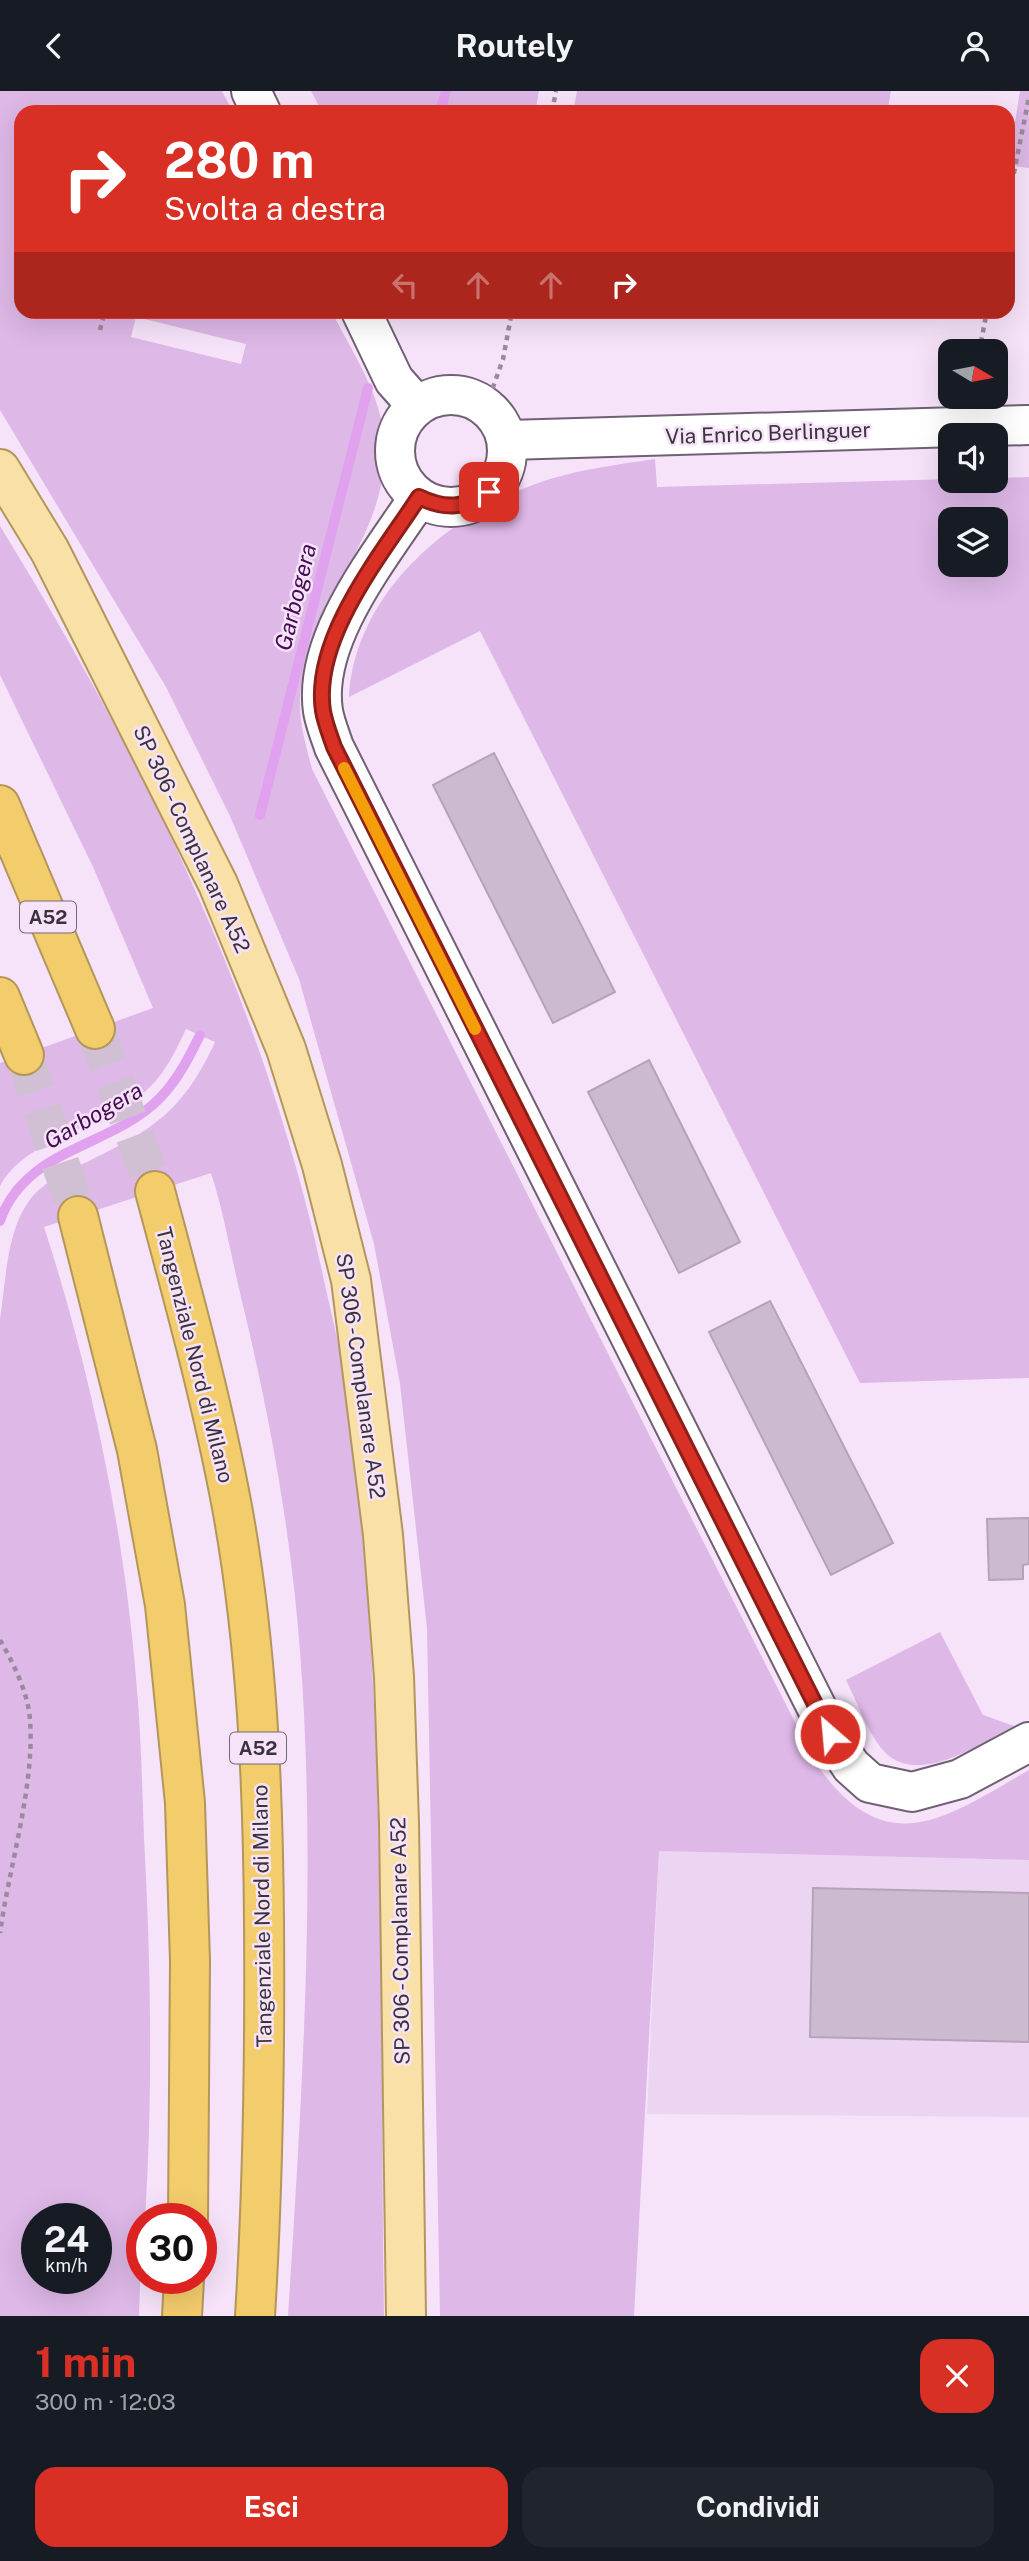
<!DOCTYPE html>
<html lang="it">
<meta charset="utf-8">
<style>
body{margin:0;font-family:"Public Sans",sans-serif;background:#20242c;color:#f1f3f6;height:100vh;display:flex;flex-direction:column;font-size:26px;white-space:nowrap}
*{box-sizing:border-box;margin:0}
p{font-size:23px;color:#9ea1a6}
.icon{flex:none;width:38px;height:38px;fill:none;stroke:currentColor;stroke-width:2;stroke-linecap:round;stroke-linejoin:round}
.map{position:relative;height:2225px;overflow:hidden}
.details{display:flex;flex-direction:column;background:#171b24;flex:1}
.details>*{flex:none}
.guide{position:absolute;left:14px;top:14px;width:1001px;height:214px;border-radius:21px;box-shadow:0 7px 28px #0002;background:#d93025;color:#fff;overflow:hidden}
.needle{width:46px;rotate:100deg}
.tools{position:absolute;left:938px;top:248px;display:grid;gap:14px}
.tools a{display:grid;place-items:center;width:70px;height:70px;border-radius:14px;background:#171b24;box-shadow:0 7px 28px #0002;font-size:35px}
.speed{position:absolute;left:21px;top:2112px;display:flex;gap:14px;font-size:35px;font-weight:700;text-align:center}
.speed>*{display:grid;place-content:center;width:91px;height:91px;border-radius:50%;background:#171b24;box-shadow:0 7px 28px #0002;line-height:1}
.speed small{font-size:18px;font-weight:400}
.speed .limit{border:10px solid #d22;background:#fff;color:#111}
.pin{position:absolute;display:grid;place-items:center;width:60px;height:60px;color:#fff;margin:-30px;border-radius:14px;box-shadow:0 4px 10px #0006}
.me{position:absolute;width:77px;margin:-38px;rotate:333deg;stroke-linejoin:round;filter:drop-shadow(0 0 5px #0008)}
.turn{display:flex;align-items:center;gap:24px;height:147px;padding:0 35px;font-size:32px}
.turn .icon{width:91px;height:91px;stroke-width:2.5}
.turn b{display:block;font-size:49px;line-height:60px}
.lanes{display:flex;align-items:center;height:66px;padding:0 35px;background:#0003;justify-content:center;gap:35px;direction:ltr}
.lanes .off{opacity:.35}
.round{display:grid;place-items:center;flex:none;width:74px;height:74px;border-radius:21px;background:#20242c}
.summary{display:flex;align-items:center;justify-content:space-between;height:119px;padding:0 35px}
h1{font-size:42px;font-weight:700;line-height:52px;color:#d93025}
.action{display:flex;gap:14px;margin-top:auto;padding:14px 35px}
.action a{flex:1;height:80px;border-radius:21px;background:#d93025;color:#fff;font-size:28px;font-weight:700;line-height:80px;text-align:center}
.action a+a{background:#20242c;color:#f1f3f6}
header{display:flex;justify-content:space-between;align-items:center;height:91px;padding:0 35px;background:#171b24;font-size:32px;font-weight:700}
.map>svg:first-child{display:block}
.built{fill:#ecd5f2}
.green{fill:#deb8e7;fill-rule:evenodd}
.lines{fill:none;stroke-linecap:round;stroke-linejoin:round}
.stream{stroke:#e0a1ee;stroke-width:10}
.building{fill:#ccbad0;stroke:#b5a3b9;stroke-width:2}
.highway-tunnel{stroke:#d1c0d4;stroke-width:38;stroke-dasharray:38 19;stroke-linecap:butt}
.minor-casing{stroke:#706073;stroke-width:42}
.major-casing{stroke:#b3965b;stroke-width:42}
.highway-casing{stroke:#b3965b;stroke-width:42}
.path{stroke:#998b9b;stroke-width:4.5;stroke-dasharray:5 5;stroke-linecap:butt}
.minor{stroke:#fff;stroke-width:38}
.major{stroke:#f8e0a7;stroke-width:38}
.highway{stroke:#f3cc6c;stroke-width:38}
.route-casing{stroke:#8d1f18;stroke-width:18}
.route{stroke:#d93025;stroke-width:12}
.slow{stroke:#f59e0b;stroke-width:12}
.labels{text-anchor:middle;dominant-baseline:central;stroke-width:5;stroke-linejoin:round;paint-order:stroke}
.shield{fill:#f6e3fa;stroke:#736875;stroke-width:2}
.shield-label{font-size:19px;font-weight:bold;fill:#3b333c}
.street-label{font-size:21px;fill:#3b333c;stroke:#f6e3fa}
.water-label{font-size:23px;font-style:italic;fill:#460c52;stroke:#f6e3fa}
</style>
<header><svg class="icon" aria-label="back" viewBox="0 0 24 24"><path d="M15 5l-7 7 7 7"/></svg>Routely<svg class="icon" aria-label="person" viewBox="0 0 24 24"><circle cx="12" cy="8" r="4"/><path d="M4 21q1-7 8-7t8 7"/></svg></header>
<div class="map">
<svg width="1029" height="2225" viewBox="0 0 1029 2225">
<rect width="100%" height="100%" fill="#f6e3fa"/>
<!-- built -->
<path class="built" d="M 659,1760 L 1029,1769 L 1029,2026 L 647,2023 Z"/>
<!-- green -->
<path class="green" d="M 0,0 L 222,0 L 233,21 L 21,21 L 21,220 L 332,221 C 350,257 377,297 383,338 C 399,442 300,514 300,615 C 300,636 307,658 312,678 L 815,1671 C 885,1773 944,1728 1029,1679 L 1029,1769 L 659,1760 L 634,2225 L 440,2225 L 427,1537 L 400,1293 L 374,1153 L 299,888 L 230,725 L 166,596 L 0,319 ZM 136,226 L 246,253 L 241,273 L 131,246 Z
M 311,0 L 539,0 L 535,21 L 312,21 L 320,17 Z
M 577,0 L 891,0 L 887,21 L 573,21 Z
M 1020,0 L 1029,0 L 1029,77 L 1008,74 Z
M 655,368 L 657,396 L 950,388 L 996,390 L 996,387 L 1029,386 L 1029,1287 L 860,1292 L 480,540 L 349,606 C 355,500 453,419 550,388 C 584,378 620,373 655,368 ZM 950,429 L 996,429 L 996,474 L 950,474 Z
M 0,435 C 144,669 263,910 322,1180 C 329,1213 338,1247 343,1280 C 389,1592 379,1911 384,2225 L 288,2225 C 302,2004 317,1781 300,1560 C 291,1441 269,1321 241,1206 C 231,1165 224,1122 211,1082 L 44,1136 C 90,1277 124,1439 136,1587 C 141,1640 142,1693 144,1746 C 151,1873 153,2001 145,2128 L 142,2128 L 139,2225 L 0,2225 L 0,1228 C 6,1191 6,1141 29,1110 C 44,1089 70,1079 91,1069 C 156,1037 184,1018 215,951 L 186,938 C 176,959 166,981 149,997 C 109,1036 27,1045 0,1095 L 0,972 L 153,917 L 94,778 L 0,584 ZM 37,2128 L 96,2128 L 96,2188 L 37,2188 Z
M 940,1541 L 983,1624 L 1014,1635 C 979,1653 915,1699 881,1657 C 866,1638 857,1611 846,1589 Z"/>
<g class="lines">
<!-- stream -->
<path class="stream" d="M 440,21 L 446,0
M 260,724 L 368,297
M 0,1130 C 25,1057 110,1057 159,1008 C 178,989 189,966 200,944"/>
</g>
<!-- building -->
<path class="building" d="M 494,662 L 615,901 L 553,932 L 433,694 Z
M 649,969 L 740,1151 L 679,1182 L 588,1001 Z
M 770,1210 L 893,1452 L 831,1484 L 709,1241 Z
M 1029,1427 L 1029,1473 L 1023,1474 L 1023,1488 L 989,1489 L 987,1428 Z
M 813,1797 L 1029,1802 L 1029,1951 L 810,1946 Z"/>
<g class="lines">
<!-- highway-tunnel -->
<path class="highway-tunnel" d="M 95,938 L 155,1100
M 24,964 L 78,1125"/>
<!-- minor casing -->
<g class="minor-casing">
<path id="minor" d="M 251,0 L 261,21
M 361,220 L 394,289 L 417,315
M395 360a56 56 0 1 1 112 0a56 56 0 1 1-112 0Z
M 506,349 L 1029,334
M 419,406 C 382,463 312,547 323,620 C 325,632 330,644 334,656 L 830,1643 L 851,1675 L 870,1692 L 912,1701 L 960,1688 L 1029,1651"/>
</g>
<!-- major casing -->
<g class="major-casing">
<path id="major" d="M 0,378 L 50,460 L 218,793 L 286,958 L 322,1074 L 351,1189 L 383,1444 L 394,1586 L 399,1732 L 406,2225"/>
</g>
<!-- highway casing -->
<g class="highway-casing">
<path id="highway" d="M 0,714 L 95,938
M 0,906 L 24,964
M 155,1100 C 183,1205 212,1309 232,1416 C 257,1553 263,1693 264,1831 C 265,1963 263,2094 255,2225
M 78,1125 L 137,1359 L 165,1514 L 185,1712 L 190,1870 L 188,2128
M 182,2225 L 184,2188"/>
</g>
<!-- path -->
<path class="path" d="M 552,21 L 556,0
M 1008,112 L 1029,6
M 100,239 L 105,220
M 979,261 L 987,220
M 486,316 L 503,268 L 512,220
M 0,1549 C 14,1573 28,1602 30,1629 C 35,1694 9,1776 0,1842"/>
<!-- minor -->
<use href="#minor" class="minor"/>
<!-- major -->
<use href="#major" class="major"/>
<!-- highway -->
<use href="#highway" class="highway"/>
</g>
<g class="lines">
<!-- route casing -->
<g class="route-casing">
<path id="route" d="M 489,401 C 465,417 446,419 419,406 C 382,463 312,547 323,620 C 325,632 330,644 334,656 L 830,1643"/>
</g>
<!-- route -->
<use href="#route" class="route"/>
<!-- slow -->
<path class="slow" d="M 344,677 L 475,938"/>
</g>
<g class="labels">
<!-- shield labels -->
<g class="shield">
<rect x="20" y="810.5" width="56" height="31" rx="5"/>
<rect x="230" y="1641.5" width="56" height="31" rx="5"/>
</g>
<g class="shield-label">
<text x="48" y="826">A52</text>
<text x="258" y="1657">A52</text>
</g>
<!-- street labels -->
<g class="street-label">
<text transform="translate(768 342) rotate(-2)">Via Enrico Berlinguer</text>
<text transform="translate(192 748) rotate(65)">SP 306 - Complanare A52</text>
<text transform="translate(195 1264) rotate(76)">Tangenziale Nord di Milano</text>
<text transform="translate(361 1285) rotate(82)">SP 306 - Complanare A52</text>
<text transform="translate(262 1825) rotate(-91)">Tangenziale Nord di Milano</text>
<text transform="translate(400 1850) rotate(-91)">SP 306 - Complanare A52</text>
</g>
<!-- water labels -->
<g class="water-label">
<text transform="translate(295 506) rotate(-76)">Garbogera</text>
<text transform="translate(93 1024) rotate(-30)">Garbogera</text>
</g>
</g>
</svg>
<div class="tools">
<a><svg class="needle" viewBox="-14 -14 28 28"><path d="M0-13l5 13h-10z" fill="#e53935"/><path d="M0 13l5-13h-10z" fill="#9ea1a6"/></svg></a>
<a><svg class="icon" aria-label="sound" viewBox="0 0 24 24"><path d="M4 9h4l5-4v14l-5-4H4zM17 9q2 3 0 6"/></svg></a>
<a><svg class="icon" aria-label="layers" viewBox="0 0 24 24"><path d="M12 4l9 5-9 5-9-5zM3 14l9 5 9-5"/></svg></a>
</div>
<div class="speed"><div>24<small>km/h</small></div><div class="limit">30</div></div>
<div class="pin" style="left:489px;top:401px;background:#d93025"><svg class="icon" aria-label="arrive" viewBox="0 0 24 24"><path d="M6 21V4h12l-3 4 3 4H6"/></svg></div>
<svg class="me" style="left:830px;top:1643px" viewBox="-20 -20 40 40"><circle r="17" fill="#d93025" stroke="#fff" stroke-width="3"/><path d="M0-11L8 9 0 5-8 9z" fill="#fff"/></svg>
<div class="guide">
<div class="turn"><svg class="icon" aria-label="right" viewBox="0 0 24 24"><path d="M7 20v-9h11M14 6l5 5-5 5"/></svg><div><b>280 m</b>Svolta a destra</div></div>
<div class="lanes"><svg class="icon off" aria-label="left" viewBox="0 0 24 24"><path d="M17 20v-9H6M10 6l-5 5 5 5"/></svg><svg class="icon off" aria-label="ahead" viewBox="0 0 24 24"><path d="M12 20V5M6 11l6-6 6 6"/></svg><svg class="icon off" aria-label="ahead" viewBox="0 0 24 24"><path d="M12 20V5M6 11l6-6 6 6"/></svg><svg class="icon" aria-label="right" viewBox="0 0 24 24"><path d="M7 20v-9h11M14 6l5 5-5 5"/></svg></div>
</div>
</div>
<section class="details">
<div class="summary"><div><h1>1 min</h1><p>300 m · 12:03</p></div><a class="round" style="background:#d93025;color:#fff"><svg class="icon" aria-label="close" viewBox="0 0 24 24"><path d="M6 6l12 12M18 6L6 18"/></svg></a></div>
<div class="action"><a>Esci</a><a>Condividi</a></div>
</section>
